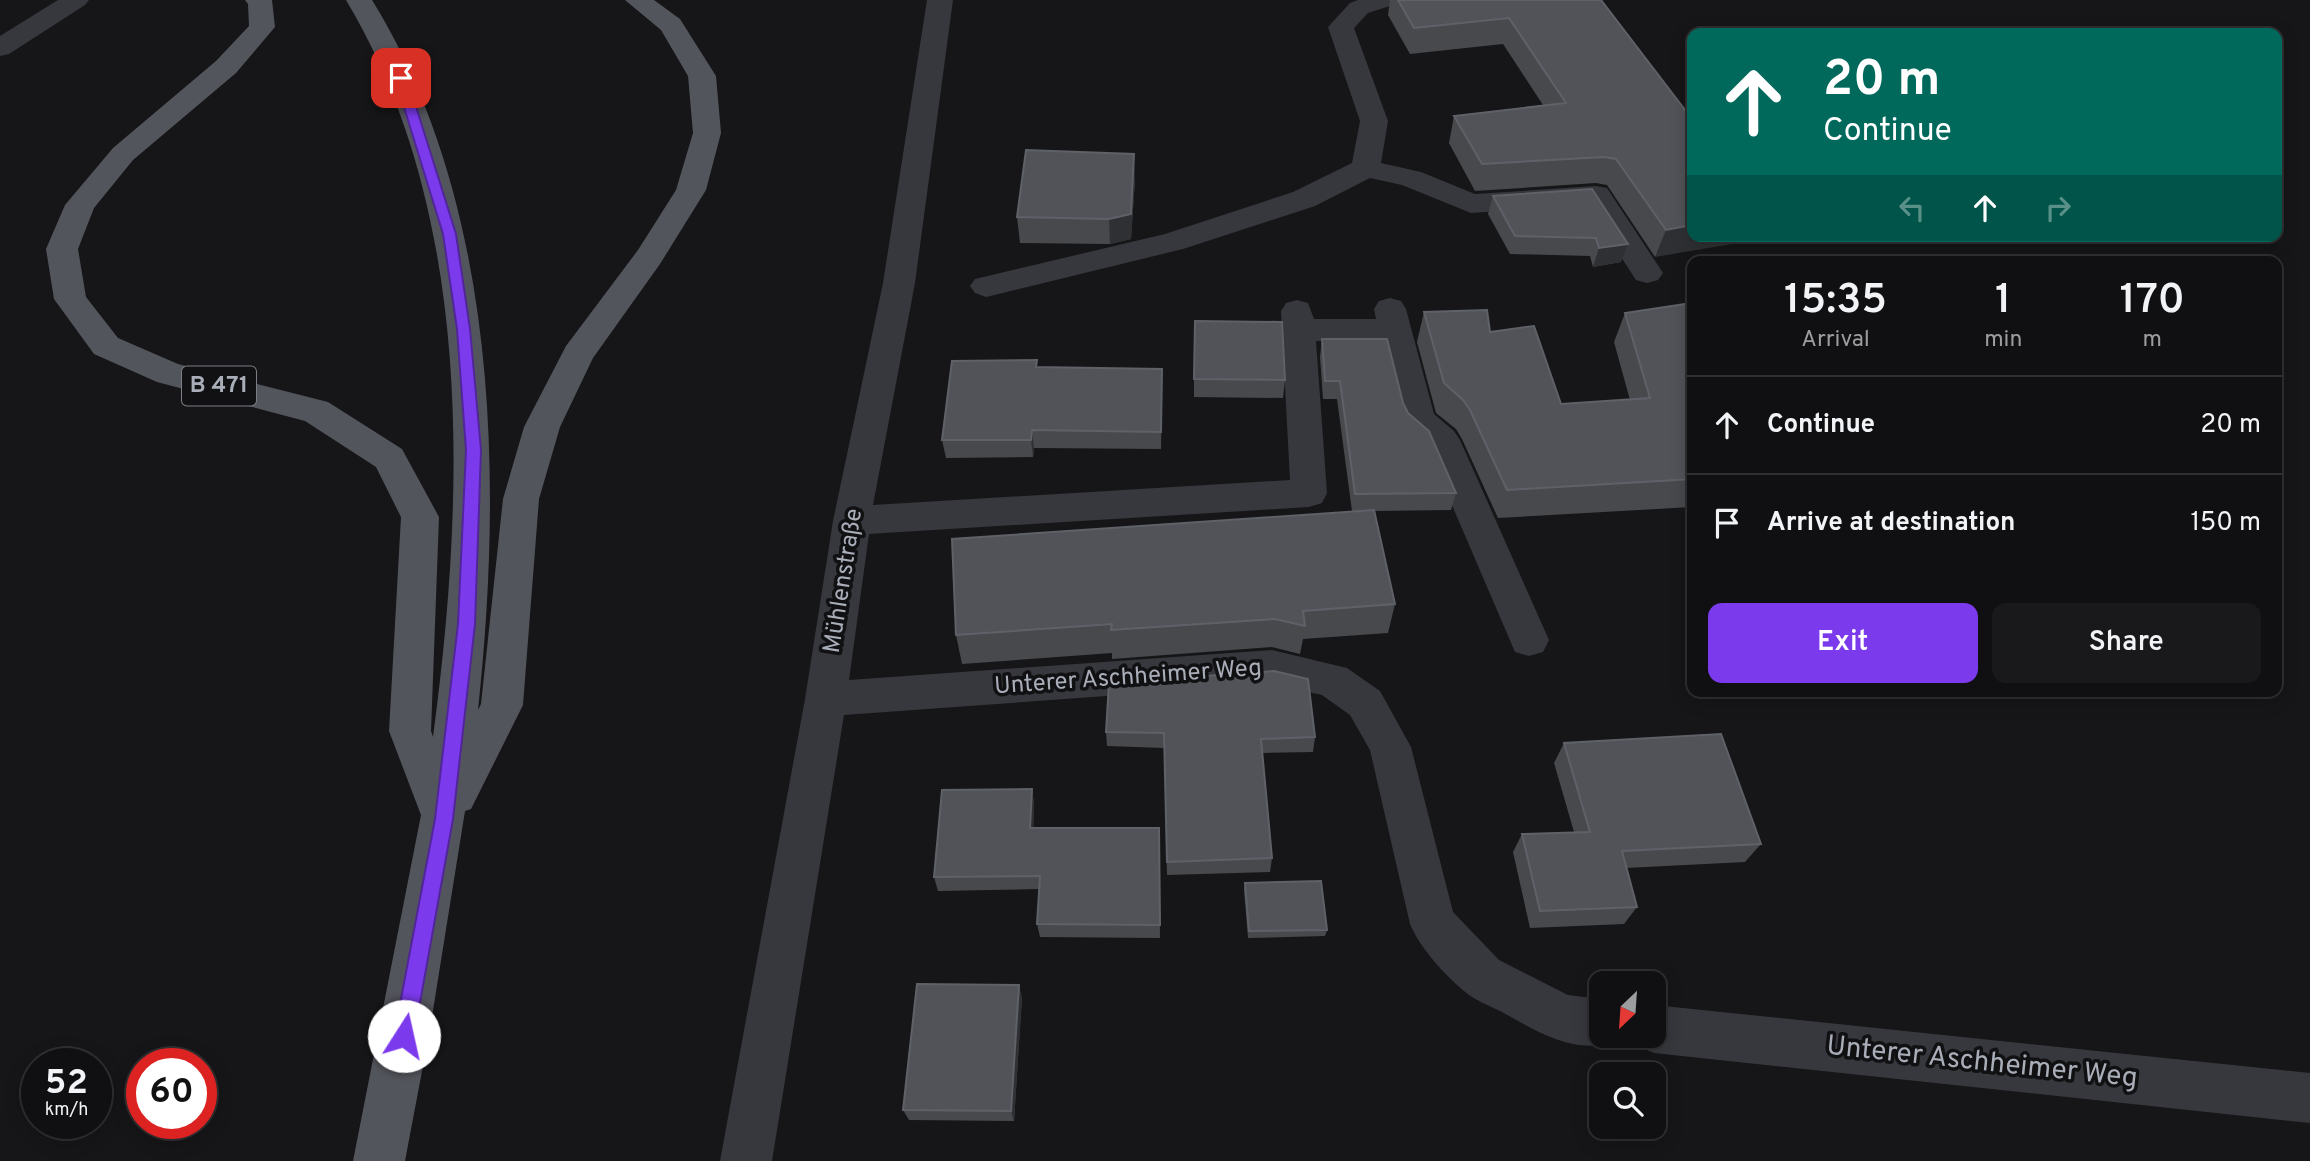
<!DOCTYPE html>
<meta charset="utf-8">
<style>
body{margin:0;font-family:Overpass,sans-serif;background:#19191b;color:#f1f3f6;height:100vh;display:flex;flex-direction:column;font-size:26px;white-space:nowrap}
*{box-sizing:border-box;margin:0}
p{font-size:23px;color:#9c9d9f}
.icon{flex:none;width:38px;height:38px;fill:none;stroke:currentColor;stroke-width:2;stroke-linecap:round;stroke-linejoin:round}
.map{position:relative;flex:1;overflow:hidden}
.details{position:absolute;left:1687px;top:256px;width:595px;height:441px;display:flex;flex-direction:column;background:#101012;border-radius:14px;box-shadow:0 4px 18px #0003,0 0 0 2px #303032}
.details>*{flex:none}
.top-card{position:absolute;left:1687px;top:28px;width:595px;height:214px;border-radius:14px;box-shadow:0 4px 18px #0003,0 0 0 2px #303032;background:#00695c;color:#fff;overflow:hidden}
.needle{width:46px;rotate:205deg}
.controls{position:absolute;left:1589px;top:971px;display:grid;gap:14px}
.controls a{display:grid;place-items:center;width:77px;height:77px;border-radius:14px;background:#101012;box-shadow:0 4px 18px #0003,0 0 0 2px #303032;font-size:35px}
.speed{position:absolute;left:21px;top:1048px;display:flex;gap:14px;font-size:35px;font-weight:700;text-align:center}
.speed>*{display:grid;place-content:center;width:91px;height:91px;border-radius:50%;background:#101012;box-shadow:0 4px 18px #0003,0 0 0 2px #303032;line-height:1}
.speed small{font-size:18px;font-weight:400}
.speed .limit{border:10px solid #d22;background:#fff;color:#111}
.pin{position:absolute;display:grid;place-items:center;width:60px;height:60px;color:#fff;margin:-30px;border-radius:14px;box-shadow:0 4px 10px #0006}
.me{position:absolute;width:77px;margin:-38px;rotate:10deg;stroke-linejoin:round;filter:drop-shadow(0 0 5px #0008)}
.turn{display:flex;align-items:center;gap:24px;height:147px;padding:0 21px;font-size:32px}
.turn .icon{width:91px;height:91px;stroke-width:2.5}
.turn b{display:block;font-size:49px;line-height:60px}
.lanes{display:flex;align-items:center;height:66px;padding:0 21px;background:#0003;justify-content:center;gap:35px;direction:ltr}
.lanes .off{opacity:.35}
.eta{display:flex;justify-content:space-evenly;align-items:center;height:119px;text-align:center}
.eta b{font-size:42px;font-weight:600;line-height:49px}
.cta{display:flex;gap:14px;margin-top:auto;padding:14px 21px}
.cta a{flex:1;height:80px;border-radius:14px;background:#7c3aed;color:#fff;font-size:28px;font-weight:600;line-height:80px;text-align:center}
.cta a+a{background:#19191b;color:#f1f3f6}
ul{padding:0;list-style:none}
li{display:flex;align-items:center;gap:21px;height:98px;padding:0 21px;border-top:2px solid #303032}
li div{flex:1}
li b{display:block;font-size:26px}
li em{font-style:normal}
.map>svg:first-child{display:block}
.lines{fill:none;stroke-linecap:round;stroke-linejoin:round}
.minor{fill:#37383d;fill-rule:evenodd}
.major{fill:#53555c;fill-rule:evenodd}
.wall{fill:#47494d}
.shaded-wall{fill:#2f3033}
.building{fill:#525359;stroke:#5f6168;stroke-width:2}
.route{fill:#7c3aed;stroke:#51269a;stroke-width:2}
.labels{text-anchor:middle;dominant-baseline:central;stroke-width:7;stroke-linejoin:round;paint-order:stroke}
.shield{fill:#111113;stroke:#7b7e86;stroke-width:2}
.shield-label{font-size:23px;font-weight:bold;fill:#a8adb8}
.street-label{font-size:24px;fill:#a8adb8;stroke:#111113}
.near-street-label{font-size:28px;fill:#a8adb8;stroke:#111113}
</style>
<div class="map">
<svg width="2310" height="1161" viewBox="0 0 2310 1161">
<rect width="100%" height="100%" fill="#161618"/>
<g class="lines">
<!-- minor -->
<path class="minor" d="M 58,0 L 89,0 L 85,5 L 9,54 L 0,56 L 0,36 Z
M 927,0 L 953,0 L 915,283 L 873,505 L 1290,480 L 1281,311 L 1286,303 L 1297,300 L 1308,303 L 1314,319 L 1376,319 L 1374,309 L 1379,301 L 1390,298 L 1401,301 L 1406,309 L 1434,414 L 1454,431 L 1460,440 L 1549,640 L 1543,652 L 1529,656 L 1515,652 L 1427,447 L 1406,429 L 1401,420 L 1382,341 L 1316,341 L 1327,493 L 1322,503 L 1309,507 L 869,534 L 849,680 L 1272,650 L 1347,668 L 1380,691 L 1411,747 L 1453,912 L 1499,960 L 1568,995 L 1601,999 L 1601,1036 L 1620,1036 L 1618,1040 C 1577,1057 1538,1032 1502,1012 C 1490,1006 1474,1000 1464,991 C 1444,974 1420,948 1410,924 L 1370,750 L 1350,715 L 1322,695 L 1272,684 L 844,715 L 772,1161 L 720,1161 L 805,699 L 833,521 L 883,283 Z
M 1358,0 L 1397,0 L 1393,5 L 1368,13 L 1354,28 L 1388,121 L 1381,163 L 1421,172 L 1475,194 L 1596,186 L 1607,188 L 1663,273 L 1658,280 L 1647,283 L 1636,280 L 1587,205 L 1471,213 L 1402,185 L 1370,178 L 1315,206 L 1183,249 L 986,297 L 975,293 L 970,286 L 975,279 L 1165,234 L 1293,192 L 1352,163 L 1360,121 L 1328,27 L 1350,3 Z
M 1654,1005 L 2310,1073 L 2310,1123 L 1654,1053 L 1637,1046 L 1633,1036 L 1654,1036 Z"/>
<!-- major -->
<path class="major" d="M 245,0 L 272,0 L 275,27 L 236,73 L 133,160 L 94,208 L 78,249 L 86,297 L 118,338 L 178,364 L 328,402 L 402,449 L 439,517 L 431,731 L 433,737 C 465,497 475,215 346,0 L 372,0 C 498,204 503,478 478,710 L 481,704 L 503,499 L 524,427 L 566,346 L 638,250 L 676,190 L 693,133 L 688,76 L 661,30 L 625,0 L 654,0 L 680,19 L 716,76 L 721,133 L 706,190 L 660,264 L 593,358 L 560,427 L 539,499 L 523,705 L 471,809 L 465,811 L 430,1029 L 405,1161 L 353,1161 L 421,815 L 389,731 L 401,517 L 376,467 L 305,421 L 157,382 L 94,354 L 54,299 L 46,249 L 65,205 L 113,148 L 216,61 L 249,26 L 248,4 Z"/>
</g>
<!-- wall -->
<path class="wall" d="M 1390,0 L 1601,0 L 1692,236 L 1655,257 L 1607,185 L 1596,183 L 1475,191 L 1449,143 L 1454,116 L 1543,105 L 1503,44 L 1410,54 L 1388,15 Z
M 1135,180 L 1131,239 L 1110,244 L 1020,243 L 1017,217 Z
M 1592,189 L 1621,262 L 1593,267 L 1590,256 L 1510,254 L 1488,214 L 1493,196 Z
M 1692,303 L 1692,507 L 1498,518 L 1462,439 L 1456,429 L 1436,413 L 1417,342 L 1424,312 L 1490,332 L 1561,404 L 1630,400 L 1614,342 L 1625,313 Z
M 1194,339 L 1285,380 L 1283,398 L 1194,397 Z
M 1322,339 L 1403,403 L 1456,493 L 1451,510 L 1374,511 L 1395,604 L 1388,633 L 1303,639 L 1300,654 L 1272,647 L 1112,659 L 1112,653 L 962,664 L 956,635 L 1352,511 L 1337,399 L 1323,399 L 1320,357 Z
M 1037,367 L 1162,369 L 1161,449 L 1034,448 L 1033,457 L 946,458 L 942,440 Z
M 1106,732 L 1315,737 L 1313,752 L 1262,753 L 1272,858 L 1270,872 L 1167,875 L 1164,748 L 1107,746 Z
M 1564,743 L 1761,844 L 1745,862 L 1626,868 L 1637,907 L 1624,924 L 1530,928 L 1513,852 L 1522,834 L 1574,832 L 1554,763 Z
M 1032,789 L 1034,804 L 1033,828 L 1159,828 L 1160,938 L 1040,937 L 1037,924 L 1039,889 L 938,891 L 934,877 Z
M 1245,883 L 1327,930 L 1325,936 L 1248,938 L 1244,890 Z
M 1022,997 L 1014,1121 L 909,1120 L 903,1110 Z"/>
<!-- shaded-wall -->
<path class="shaded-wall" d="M 1134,154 L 1135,180 L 1131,239 L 1110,244 L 1109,219 Z
M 1692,225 L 1692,236 L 1780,236 L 1655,257 L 1666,230 Z
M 1628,244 L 1621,262 L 1593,267 L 1599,248 Z
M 1032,430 L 1034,448 L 1033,457 L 1031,440 Z
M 1032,789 L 1034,804 L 1033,842 L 1030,828 Z
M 1019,985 L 1022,997 L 1014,1121 L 1011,1111 Z"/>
<!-- building -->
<path class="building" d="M 1398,0 L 1601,0 L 1692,119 L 1692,225 L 1666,230 L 1616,159 L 1604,157 L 1482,164 L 1454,116 L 1566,103 L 1509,18 L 1414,28 Z
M 1026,150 L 1134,154 L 1131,214 L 1109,219 L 1017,217 Z
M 1592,189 L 1628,244 L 1599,248 L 1596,238 L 1515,236 L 1493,196 Z
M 1692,303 L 1692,479 L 1507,490 L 1470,410 L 1463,400 L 1444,383 L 1424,312 L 1487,310 L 1490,332 L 1534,326 L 1561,404 L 1650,398 L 1625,313 Z
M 1195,321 L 1282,322 L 1285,380 L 1194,379 Z
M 1322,339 L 1387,339 L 1403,403 L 1408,413 L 1429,431 L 1456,493 L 1355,494 L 1340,381 L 1325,381 Z
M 1037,360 L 1036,367 L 1162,369 L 1161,432 L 1032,430 L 1031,440 L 942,440 L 952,361 Z
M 1374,510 L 1395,604 L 1303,611 L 1305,626 L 1275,619 L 1111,630 L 1112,624 L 956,635 L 952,539 Z
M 1274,671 L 1308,679 L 1315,737 L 1261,739 L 1272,858 L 1167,862 L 1164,733 L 1106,732 L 1109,683 Z
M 1721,734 L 1761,844 L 1622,851 L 1637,907 L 1540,911 L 1522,834 L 1590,832 L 1564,743 Z
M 1032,789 L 1030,828 L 1159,828 L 1160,925 L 1037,924 L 1040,876 L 934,877 L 942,790 Z
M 1321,881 L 1327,930 L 1249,931 L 1245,883 Z
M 917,984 L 1019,985 L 1011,1111 L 903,1110 Z"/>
<!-- route -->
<path class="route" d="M 401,74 L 407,78 L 456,234 L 470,329 L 481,450 L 475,624 L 453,819 L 414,1036 L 411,1043 L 404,1046 L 397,1043 L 394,1036 L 435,819 L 458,624 L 466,450 L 457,329 L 443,234 L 395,78 Z"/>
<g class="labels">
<!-- shield labels -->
<rect class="shield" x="182" y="366.5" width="74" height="39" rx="5"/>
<g class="shield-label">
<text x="219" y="386">B 471</text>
</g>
<!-- street labels -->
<g class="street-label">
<text transform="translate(844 581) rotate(-81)">Mühlenstraße</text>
<text transform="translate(1128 678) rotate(-4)">Unterer Aschheimer Weg</text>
</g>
<!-- near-street labels -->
<g class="near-street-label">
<text transform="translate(1982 1063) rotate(6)">Unterer Aschheimer Weg</text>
</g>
</g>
</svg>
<div class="controls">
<a><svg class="needle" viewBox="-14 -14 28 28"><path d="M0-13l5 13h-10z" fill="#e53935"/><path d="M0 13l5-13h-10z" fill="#9c9d9f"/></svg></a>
<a><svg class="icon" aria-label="search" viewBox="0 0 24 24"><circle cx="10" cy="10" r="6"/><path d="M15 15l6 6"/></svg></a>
</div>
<div class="speed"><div>52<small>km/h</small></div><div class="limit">60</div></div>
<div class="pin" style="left:401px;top:78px;background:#d93025"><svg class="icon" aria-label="arrive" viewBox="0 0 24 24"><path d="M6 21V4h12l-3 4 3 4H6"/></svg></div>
<svg class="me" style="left:404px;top:1036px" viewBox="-20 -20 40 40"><circle r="19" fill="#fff"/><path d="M0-13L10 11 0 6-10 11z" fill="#7c3aed"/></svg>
<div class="top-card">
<div class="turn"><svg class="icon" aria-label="ahead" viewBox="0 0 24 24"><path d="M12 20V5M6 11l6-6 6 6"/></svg><div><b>20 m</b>Continue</div></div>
<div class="lanes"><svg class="icon off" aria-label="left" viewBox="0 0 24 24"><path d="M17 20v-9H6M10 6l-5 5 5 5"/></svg><svg class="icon" aria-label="ahead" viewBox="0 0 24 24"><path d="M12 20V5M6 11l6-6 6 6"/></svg><svg class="icon off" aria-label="right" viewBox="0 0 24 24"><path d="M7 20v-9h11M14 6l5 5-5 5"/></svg></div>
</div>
<section class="details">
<div class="eta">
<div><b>15:35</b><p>Arrival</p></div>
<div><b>1</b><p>min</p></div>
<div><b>170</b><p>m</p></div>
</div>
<ul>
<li><svg class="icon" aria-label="ahead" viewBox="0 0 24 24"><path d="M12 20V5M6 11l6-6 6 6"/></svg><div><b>Continue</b></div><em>20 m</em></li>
<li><svg class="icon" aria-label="arrive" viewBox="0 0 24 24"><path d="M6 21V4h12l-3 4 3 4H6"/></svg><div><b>Arrive at destination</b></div><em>150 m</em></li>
</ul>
<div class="cta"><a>Exit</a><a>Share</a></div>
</section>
</div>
